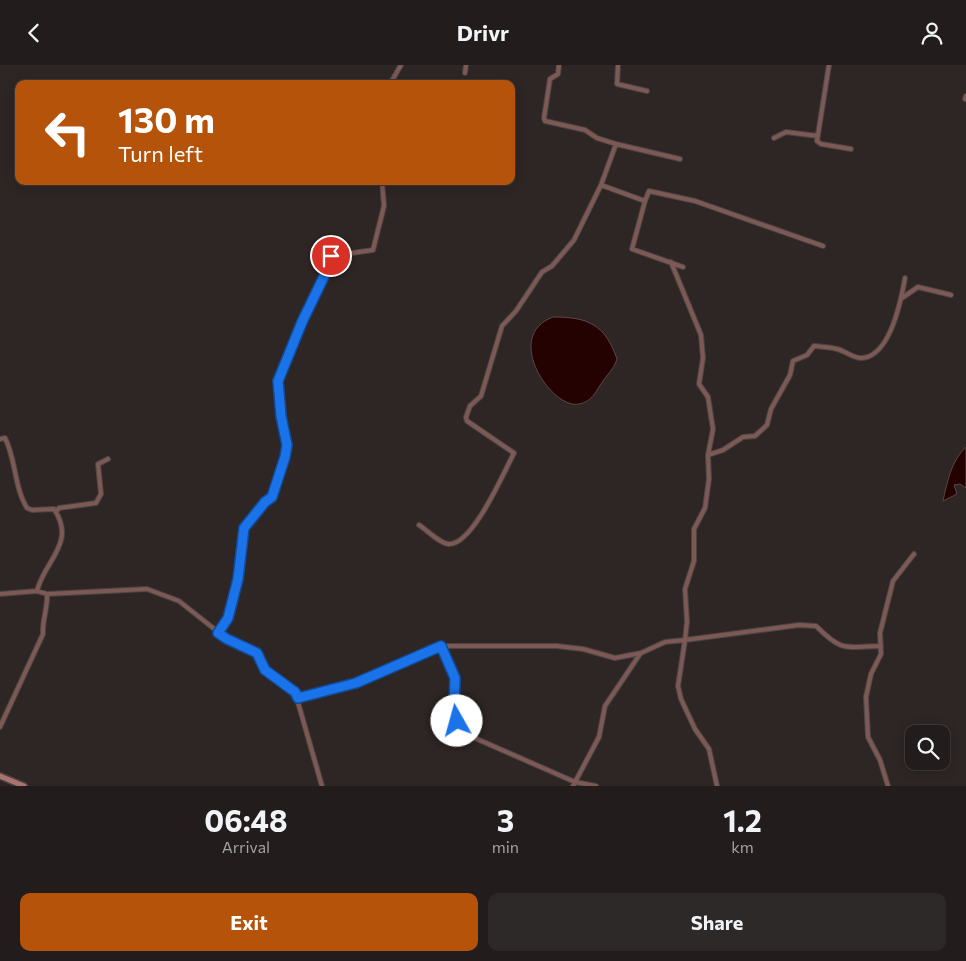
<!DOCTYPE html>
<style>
body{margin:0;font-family:Commissioner,sans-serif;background:#2e2929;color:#f1f3f6;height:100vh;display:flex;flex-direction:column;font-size:19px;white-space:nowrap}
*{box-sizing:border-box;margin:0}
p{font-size:16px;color:#a2a1a3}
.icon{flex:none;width:28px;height:28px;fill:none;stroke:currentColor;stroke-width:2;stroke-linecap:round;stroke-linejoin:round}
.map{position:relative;height:721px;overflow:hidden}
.drawer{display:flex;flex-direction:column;background:#221c1c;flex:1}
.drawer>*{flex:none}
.hud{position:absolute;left:15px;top:15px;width:500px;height:105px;border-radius:10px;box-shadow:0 2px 12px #0003,0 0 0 1px #3f3a3b;background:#b45309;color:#fff;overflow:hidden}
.controls{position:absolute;left:905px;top:660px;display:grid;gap:10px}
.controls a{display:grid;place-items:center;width:45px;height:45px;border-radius:10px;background:#221c1c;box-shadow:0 2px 12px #0003,0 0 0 1px #3f3a3b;font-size:25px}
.pin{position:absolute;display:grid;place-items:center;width:42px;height:42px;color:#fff;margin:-21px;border:2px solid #fff;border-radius:50%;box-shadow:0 1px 5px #0007}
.me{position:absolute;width:55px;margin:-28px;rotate:353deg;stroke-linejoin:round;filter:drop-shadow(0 0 4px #0008)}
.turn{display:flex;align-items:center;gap:18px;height:105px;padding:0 20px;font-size:22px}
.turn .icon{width:65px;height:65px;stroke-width:2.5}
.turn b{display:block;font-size:35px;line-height:42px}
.eta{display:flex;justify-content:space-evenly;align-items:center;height:85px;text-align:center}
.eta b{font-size:30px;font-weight:700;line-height:35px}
.primary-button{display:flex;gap:10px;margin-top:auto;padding:10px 20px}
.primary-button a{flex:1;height:58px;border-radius:10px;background:#b45309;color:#fff;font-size:20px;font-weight:700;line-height:58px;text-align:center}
.primary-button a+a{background:#2e2929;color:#f1f3f6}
header{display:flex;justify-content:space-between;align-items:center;height:65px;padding:0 20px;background:#221c1c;font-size:22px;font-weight:700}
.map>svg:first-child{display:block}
.water{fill:#250202;stroke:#5e4444}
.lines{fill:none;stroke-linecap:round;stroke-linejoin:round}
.minor-casing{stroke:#4b4443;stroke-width:6}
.secondary-casing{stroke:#4b4443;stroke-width:8}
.minor{stroke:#7c5955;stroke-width:4}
.secondary{stroke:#ab736e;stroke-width:5}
.route-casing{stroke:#114b97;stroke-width:12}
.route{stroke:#1a73e8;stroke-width:9}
</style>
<header><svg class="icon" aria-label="back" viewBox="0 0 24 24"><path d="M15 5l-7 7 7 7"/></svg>Drivr<svg class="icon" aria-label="person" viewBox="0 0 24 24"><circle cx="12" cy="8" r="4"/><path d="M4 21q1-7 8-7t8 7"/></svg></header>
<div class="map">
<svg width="966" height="721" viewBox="0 0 966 721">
<rect width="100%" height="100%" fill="#2e2625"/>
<!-- water -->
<path class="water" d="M 553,252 C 589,252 605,260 617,294 C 613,306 607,309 601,319 C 595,328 591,337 579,339 C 552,345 502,271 553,252 Z
M 966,382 L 966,423 L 960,419 L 954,420 L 957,429 L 943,436 C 947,418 951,396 966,382 Z"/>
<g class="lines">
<!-- minor casing -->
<g class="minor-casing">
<path id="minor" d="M 559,0 L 558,9 L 550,14 L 544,53 L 545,56 L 585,65 L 597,73 L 616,79 L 680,94
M 618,0 L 617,19 L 647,26
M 829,0 L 817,76 L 821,79 L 851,84
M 465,8 L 466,0
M 390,19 L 401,0
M 965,34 L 966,31
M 774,73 L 786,67 L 818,71
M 616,79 L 601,120 L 645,136 L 632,184 L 683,202
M 645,136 L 649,126 L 695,136 L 823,181
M 902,233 L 918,222 L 951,230
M 0,374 L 5,373 C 16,394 14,422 27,443 L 32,445 L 54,444 C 77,478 44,496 37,526
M 708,390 L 723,385 L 743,372 L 755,371 L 767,360 L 771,344 L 790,310 L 793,296 L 807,290 L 814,281 C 822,282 830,282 837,284 C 845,286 855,294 862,293 C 890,291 901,236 905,213
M 56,447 L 59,443 L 96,438 L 101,429 L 98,399 L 108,394
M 419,460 C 427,465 439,478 448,479 C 472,482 504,407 514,388 L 467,356 L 466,352 L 470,341 L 481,331 L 502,261 L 516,246 L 542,207 L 552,201 L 574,175 L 601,120
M 0,529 L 37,526 L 47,529
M 218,568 L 228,553 L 238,515 L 244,463 L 265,437 L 272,432 L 285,392 L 287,380 L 278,316 L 302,257 L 329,201 L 331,191 L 373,185 L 384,141 L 382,116
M 298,633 L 356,618 L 441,581
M 0,662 L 43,569 C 42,555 48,543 47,529 L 147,524 L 179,536 L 227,574 L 257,588 L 265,605 L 295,627 L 322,721
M 573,721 L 599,672 L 605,641 L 640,589
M 596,721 L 575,717 L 461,667 L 454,642 L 455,613 L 441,581 L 557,581 L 583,584 L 615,593 L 641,588 L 665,577 L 685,575 L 687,557 L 685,524 L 694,496 L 694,464 L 705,443 L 709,414 L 708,390 L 713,364 L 708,332 L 699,319 L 703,293 L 701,270 L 671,197
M 717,721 L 709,684 L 695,664 L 681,634 L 678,621 L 685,575 L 799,560 L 816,561 C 844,589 846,581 881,581
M 888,721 L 880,695 L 868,672 L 866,632 L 871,609 L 881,589 L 880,568 L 893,516 L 914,489"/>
</g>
<!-- secondary casing -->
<g class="secondary-casing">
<path id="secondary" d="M 0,711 L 24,721"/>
</g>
<!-- minor -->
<use href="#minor" class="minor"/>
<!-- secondary -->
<use href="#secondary" class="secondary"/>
</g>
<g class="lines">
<!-- route casing -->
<g class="route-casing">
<path id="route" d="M 331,191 L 329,201 L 302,257 L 278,316 L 281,351 L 287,380 L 285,392 L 272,432 L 265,437 L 244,463 L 238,514 L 228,553 L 218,568 L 227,574 L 257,588 L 265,605 L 295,627 L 298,633 L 356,618 L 441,581 L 455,613 L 454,642 L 457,656"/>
</g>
<!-- route -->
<use href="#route" class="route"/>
</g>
</svg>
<div class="controls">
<a><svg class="icon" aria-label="search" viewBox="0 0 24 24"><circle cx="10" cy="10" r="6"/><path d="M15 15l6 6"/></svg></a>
</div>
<div class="pin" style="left:331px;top:191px;background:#d93025"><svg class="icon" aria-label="arrive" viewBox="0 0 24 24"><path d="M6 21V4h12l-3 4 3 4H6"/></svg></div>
<svg class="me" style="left:457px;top:656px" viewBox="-20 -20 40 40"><circle r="19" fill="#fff"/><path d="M0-13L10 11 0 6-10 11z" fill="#1a73e8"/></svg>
<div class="hud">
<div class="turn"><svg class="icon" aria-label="left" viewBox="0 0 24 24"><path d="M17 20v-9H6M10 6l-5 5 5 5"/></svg><div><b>130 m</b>Turn left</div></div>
</div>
</div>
<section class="drawer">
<div class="eta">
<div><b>06:48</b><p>Arrival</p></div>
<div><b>3</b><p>min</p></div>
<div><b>1.2</b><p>km</p></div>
</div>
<div class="primary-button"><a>Exit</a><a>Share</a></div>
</section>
